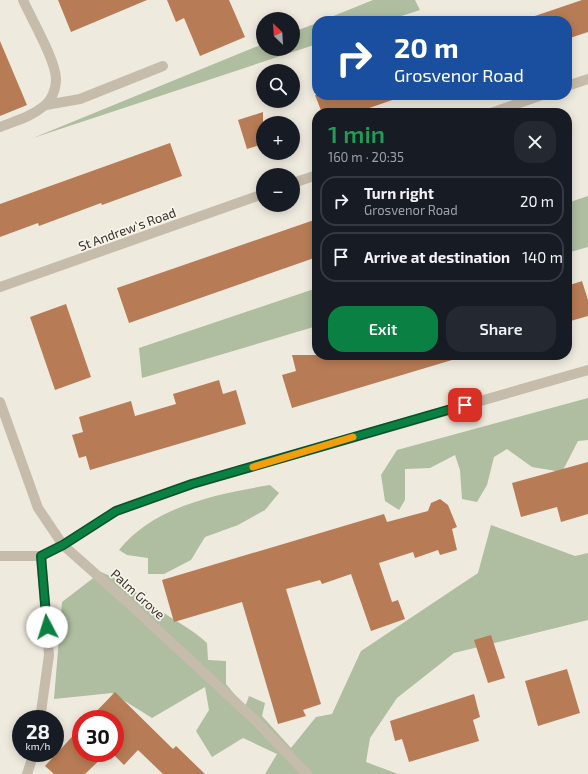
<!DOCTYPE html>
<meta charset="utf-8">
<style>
body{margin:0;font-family:"Exo 2",sans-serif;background:#242831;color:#f1f3f6;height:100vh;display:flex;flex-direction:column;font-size:15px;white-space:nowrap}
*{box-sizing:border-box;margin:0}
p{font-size:13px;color:#9ea1a6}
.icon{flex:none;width:22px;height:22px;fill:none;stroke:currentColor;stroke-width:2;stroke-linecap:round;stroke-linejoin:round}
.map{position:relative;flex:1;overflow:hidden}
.sheet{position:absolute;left:312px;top:108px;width:260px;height:252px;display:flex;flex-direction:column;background:#171b24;border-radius:16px;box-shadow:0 2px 10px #0003}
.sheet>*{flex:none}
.guide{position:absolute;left:312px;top:16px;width:260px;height:84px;border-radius:16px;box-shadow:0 2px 10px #0003;background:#1a4fa0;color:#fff;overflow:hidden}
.needle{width:26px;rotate:335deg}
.tools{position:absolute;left:256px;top:12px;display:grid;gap:8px}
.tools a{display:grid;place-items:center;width:44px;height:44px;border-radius:50%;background:#171b24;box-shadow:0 2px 10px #0003;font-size:20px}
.speed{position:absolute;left:12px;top:710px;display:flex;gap:8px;font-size:20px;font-weight:700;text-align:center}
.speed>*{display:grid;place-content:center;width:52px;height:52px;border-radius:50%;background:#171b24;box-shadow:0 2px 10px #0003;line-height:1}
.speed small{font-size:10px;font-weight:400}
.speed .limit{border:6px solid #d22;background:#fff;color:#111}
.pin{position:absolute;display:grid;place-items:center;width:34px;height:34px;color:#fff;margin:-17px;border-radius:8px;box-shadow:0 2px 6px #0006}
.me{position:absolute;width:44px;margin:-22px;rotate:355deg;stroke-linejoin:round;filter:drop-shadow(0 0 3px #0008)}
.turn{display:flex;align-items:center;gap:14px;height:84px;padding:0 16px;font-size:18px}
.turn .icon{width:52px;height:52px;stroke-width:2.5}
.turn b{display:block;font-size:28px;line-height:34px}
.round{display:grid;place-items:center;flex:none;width:42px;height:42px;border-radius:16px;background:#242831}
.summary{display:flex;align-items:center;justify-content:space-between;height:68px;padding:0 16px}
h1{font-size:24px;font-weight:600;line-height:30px;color:#1e9e55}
.primary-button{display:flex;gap:8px;margin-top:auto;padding:8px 16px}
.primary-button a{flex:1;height:46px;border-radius:16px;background:#0b8043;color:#fff;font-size:16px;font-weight:600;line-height:46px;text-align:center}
.primary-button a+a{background:#242831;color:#f1f3f6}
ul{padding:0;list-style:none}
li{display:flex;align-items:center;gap:12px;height:50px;margin:0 8px 6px;padding:0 8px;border:2px solid #363941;border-radius:16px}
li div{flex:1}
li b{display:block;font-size:15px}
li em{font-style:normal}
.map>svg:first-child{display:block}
.green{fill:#afbda0}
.building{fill:#b77c55}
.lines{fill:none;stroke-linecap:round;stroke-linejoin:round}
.minor{stroke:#c6bcac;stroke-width:10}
.route-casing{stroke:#07532c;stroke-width:10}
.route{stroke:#0b8043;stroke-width:7}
.slow{stroke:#f59e0b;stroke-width:7}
.labels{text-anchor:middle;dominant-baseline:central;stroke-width:3.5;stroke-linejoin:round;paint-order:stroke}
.street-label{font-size:13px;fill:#352f2a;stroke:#f8f4ea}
</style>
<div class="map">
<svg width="588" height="774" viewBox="0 0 588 774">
<rect width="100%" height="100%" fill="#efeade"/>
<!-- green -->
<path class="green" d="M 373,0 L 415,0 L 420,10 L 386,21 L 321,21 Z
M 317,23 L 317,44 L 33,138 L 263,44 L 263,49 L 293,49 L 293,32 Z
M 588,196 L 588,247 L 567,253 L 567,203 Z
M 317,288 L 317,326 L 142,378 L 139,348 Z
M 588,398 L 588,440 L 578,441 L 562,472 L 532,467 L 507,449 L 494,457 L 487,485 L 477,502 L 462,499 L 460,470 L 455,455 L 430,468 L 405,469 L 405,500 L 399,510 L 385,501 L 381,475 L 397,450 Z
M 270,485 L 279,493 L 265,510 L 238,525 L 205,537 L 191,560 L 164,574 L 148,574 L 148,558 L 127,555 L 119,550 C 154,506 217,494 270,485 Z
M 491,525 L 575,556 L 588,553 L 588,620 L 454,653 L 397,698 L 370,738 L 366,762 L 398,774 L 265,774 L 277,754 L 243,738 L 212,757 L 196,731 L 209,710 L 205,687 L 152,718 L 112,693 L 54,699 L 62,602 L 101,572 C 126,582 137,594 158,609 C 175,621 192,629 207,643 L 208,660 L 226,661 L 226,684 L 245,707 L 249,696 L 265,703 L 262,716 L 291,748 L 316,717 L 332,714 L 361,651 L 478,573 Z"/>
<!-- building -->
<path class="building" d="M 58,0 L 147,0 L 71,32 Z
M 167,0 L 229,0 L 245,37 L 200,56 L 184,18 L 176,22 Z
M 582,0 L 588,0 L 588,32 L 567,39 L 567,21 L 529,21 L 529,18 Z
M 0,41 L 27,105 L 0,116 Z
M 315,95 L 398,95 L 398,98 L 355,113 L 322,113 Z
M 263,112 L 263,144 L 247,149 L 238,120 Z
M 170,143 L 182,176 L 102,205 L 101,203 L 39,226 L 38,223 L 0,237 L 0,204 Z
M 317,219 L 317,257 L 129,323 L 117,288 Z
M 582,281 L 588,300 L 588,316 L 567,322 L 567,286 Z
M 66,304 L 91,377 L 55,390 L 30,317 Z
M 292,355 L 451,355 L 452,360 L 292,408 L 282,375 L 296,371 Z
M 219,380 L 223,394 L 236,390 L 246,424 L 90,470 L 86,456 L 79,458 L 72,435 L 83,432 L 79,417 L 131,401 L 135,416 L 176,404 L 173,394 Z
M 588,462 L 588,514 L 561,522 L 557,507 L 521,517 L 512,483 Z
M 440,499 L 448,505 L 457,527 L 452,529 L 457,550 L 440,555 L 438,550 L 415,558 L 413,552 L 379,563 L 392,602 L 398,600 L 405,619 L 371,631 L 351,574 L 322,584 L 320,580 L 286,589 L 321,704 L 303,710 L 306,716 L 278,724 L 242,602 L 174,622 L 162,580 L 384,514 L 387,522 L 428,511 L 431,503 Z
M 491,635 L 505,678 L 488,683 L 474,640 Z
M 567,669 L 580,713 L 538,726 L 525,681 Z
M 115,692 L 173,749 L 176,746 L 205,774 L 163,774 L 138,750 L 124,765 L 115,756 L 115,719 L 89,719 Z
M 474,694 L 480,717 L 473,720 L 479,741 L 409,762 L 402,739 L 395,741 L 390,721 Z
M 81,727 L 81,753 L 107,753 L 85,774 L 54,774 L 45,766 Z"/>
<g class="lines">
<!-- minor -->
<path class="minor" d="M 567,86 L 588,79
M 46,105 L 80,99 L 163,66
M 491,113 L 542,95
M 0,127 C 15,121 31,117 44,106 C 52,100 56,89 56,79 C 56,61 31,18 23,0
M 293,183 L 317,175
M 0,287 L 263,194
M 0,402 L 38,508 L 63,545 L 134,608 L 256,721 L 307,774
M 0,556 L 41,556 L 63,545 L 116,511 L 192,484 L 588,370
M 40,719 L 49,655 L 41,556
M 27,774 L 34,753"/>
</g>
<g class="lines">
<!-- route casing -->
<g class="route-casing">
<path id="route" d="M 47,627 L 41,556 L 63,545 L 116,511 L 192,484 L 465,405"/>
</g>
<!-- route -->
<use href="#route" class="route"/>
<!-- slow -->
<path class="slow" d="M 253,467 L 353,437"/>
</g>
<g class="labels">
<!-- street labels -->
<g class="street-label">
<text transform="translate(127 229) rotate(-20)">St Andrew's Road</text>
<text transform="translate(138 594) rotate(42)">Palm Grove</text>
</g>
</g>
</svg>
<div class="tools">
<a><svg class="needle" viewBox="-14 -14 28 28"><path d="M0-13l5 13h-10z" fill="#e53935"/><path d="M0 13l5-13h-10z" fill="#9ea1a6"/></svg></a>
<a><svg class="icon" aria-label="search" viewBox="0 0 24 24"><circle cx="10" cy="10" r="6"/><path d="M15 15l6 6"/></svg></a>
<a>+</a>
<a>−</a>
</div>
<div class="speed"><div>28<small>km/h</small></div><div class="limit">30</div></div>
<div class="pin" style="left:465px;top:405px;background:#d93025"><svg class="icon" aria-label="arrive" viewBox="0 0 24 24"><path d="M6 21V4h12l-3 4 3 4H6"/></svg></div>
<svg class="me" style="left:47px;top:627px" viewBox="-20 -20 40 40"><circle r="19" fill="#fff"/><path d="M0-13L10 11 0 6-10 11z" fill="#0b8043"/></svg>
<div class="guide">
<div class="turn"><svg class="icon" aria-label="right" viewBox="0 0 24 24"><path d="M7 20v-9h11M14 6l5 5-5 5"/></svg><div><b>20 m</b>Grosvenor Road</div></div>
</div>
<section class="sheet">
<div class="summary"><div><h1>1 min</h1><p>160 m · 20:35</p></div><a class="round"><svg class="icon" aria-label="close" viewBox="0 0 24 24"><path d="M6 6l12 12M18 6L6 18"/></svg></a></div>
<ul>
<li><svg class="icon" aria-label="right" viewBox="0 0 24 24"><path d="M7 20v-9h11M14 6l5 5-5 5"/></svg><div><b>Turn right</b><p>Grosvenor Road</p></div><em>20 m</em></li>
<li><svg class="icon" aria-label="arrive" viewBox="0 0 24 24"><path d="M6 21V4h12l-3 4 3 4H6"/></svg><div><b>Arrive at destination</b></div><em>140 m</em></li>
</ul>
<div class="primary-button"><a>Exit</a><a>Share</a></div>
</section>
</div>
